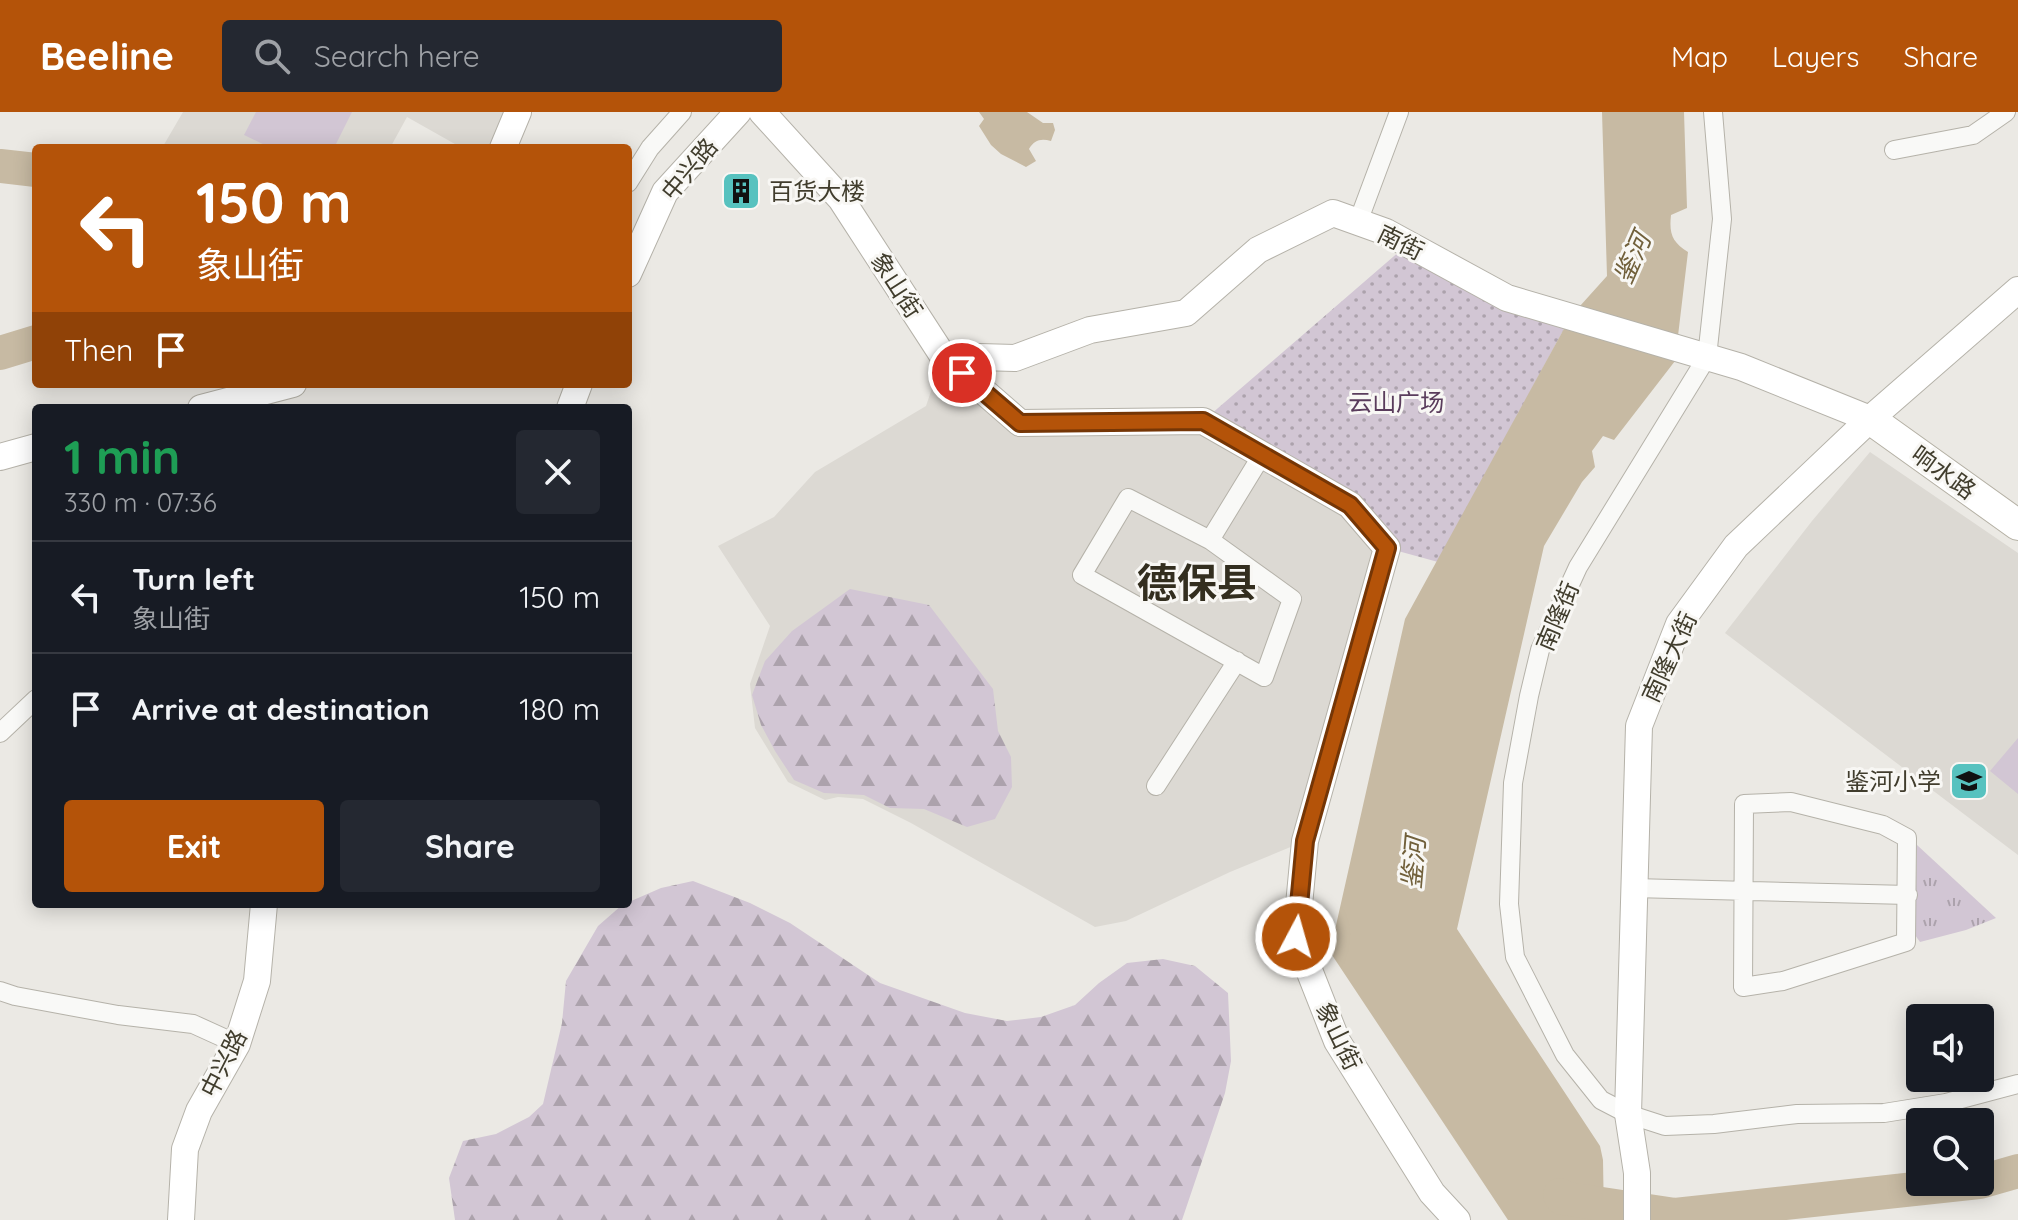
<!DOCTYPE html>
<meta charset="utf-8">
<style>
body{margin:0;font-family:Quicksand,"Noto Sans SC",sans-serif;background:#242831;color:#f1f3f6;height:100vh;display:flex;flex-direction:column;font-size:30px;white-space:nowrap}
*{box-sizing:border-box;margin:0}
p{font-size:26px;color:#9ea1a6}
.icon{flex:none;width:44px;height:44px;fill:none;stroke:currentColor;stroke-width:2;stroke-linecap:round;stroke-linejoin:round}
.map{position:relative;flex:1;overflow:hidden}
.sheet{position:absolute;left:32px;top:292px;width:600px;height:504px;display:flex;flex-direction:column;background:#171b24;border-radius:8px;box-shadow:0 4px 20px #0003}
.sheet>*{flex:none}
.hud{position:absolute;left:32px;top:32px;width:600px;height:244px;border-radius:8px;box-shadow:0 4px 20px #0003;background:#b45309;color:#fff;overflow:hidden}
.tools{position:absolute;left:1906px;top:892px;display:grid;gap:16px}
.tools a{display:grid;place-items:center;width:88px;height:88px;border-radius:8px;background:#171b24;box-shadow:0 4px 20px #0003;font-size:40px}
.pin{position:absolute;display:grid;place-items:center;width:68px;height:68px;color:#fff;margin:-34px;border:4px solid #fff;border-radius:50%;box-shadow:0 2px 8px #0007}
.me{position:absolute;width:88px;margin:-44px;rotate:6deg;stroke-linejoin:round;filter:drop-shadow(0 0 6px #0008)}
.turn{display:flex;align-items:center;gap:28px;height:168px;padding:0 32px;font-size:36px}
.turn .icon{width:104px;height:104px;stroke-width:2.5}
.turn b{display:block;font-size:56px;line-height:68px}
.then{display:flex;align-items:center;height:76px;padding:0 32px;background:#0003;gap:16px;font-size:30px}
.round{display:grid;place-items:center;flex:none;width:84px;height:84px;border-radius:8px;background:#242831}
.head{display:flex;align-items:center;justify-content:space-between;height:136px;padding:0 32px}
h1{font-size:48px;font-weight:700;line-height:60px;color:#1e9e55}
.primary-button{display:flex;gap:16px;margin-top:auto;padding:16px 32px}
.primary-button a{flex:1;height:92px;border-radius:8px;background:#b45309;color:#fff;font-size:32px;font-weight:700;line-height:92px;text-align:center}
.primary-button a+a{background:#242831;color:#f1f3f6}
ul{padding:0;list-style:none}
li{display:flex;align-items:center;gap:24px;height:112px;padding:0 32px;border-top:2px solid #363941}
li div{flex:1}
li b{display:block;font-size:30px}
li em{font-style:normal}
header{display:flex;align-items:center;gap:48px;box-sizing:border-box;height:112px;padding:0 40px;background:#b45309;color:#fff}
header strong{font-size:38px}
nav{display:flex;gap:44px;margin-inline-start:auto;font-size:28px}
.search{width:560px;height:72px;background:#242831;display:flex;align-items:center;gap:20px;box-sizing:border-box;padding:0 28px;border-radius:8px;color:#9ea1a6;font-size:30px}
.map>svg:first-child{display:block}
.built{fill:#dcd9d3}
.grass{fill:url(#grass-tufts)}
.forest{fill:url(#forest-firs)}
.park{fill:url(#park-dots)}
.pitch{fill:#d2c6d4}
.water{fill:#c7baa3}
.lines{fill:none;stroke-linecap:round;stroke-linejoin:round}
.river{stroke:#c7baa3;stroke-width:34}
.street-casing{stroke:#b5b2a9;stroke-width:20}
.secondary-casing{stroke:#b5b2a9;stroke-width:28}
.primary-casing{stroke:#b5b1a5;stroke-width:32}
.street{stroke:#f9f9f7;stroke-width:18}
.secondary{stroke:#fff;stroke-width:26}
.primary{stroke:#fff;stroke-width:30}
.route-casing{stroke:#753606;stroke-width:20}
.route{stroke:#b45309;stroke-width:14}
.labels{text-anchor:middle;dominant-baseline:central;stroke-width:6;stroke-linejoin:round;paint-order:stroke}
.street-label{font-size:24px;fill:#413d2d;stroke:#f8f7f4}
.poi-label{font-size:24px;fill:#413d2d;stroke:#f8f7f4;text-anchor:start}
.park-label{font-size:24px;fill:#5a3c5c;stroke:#f8f7f4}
.water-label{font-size:26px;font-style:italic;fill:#71603b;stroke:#f8f7f4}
.town-label{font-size:40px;font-weight:bold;fill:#332e1f;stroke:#f8f7f4}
</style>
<header>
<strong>Beeline</strong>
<div class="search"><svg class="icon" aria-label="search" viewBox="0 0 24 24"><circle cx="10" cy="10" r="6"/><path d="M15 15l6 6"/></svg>Search here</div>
<nav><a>Map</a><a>Layers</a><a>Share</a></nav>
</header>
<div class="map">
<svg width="2018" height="1108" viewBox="0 0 2018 1108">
<defs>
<pattern id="grass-tufts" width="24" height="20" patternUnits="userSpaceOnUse" patternTransform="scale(2)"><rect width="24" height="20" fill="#d2c6d4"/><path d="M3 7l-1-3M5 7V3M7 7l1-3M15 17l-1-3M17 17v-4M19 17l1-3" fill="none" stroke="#aca2ac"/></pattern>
<pattern id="forest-firs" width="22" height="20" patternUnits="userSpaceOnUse" patternTransform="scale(2)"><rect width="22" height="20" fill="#d2c6d4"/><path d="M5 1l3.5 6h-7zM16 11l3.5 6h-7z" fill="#aca2ac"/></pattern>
<pattern id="park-dots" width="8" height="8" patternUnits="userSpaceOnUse" patternTransform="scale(2)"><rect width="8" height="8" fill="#d2c6d4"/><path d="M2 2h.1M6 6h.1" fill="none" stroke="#aca2ac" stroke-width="1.8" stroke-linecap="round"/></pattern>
</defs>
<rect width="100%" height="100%" fill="#ebe9e4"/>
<!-- built -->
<path class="built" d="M 183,0 L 510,0 L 494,36 L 462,36 L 407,5 L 390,36 L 162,36 Z
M 943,244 L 1020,311 L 1203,309 L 1350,393 L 1384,446 L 1305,729 L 1230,760 L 1126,809 L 1095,815 L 911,711 L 863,687 L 838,685 L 825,688 L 788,670 L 755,616 L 750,572 L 770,514 L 718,434 L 774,405 L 815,360 L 926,294 Z
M 1870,340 L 2018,441 L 2018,743 L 1725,521 L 1812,409 Z"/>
<!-- grass -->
<path class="grass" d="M 1917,733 L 1996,806 L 1966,818 L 1920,830 L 1915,823 Z"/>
<!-- forest -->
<path class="forest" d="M 850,477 L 929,493 L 993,577 L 998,619 L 1011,645 L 1012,675 L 995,707 L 967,715 L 924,697 L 890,696 L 864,683 L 824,681 L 794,668 L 775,639 L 761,613 L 752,583 L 765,549 L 792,519 Z
M 693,769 L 750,791 L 790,811 L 880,871 L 965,901 L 1007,909 L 1041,905 L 1075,893 L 1099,871 L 1127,851 L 1163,847 L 1195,854 L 1228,881 L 1231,949 L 1225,981 L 1182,1108 L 455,1108 L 449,1066 L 463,1029 L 496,1022 L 529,1005 L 543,992 L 562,911 L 566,869 L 598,814 L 622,793 L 661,776 Z"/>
<!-- park -->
<path class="park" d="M 1408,132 L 1571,204 L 1438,450 L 1387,436 L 1350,393 L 1203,309 Z"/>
<!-- pitch -->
<path class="pitch" d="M 256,0 L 352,0 L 334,36 L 271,36 L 244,23 Z
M 2018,626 L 2018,682 L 1990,659 Z"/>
<!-- water -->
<path class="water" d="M 979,0 L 1027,0 L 1043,11 L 1053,11 L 1055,18 L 1051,29 C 1041,26 1034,28 1029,37 L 1036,49 L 1026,55 L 1001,42 L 991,33 L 979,14 L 984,7 Z
M 1602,0 L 1684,0 L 1687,96 L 1671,103 C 1669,122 1672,130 1688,140 L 1675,249 L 1614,328 L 1603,324 L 1592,339 L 1595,355 L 1582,370 L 1544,434 L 1457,817 L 1600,1034 L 1603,1048 L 1604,1108 L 1508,1108 L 1330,840 L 1405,507 L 1571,204 L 1607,164 Z"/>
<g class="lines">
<!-- river -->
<path class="river" d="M 0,54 L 36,58
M 0,241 L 36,230
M 1980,1070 L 2018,1059
M 1560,1083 L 1562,1086 L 1675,1103 L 1979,1070"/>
<!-- street casing -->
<g class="street-casing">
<path id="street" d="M 1713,0 L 1722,107 L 1707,245 L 1578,455 L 1540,538 L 1529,584 L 1513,671 L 1509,792 L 1515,845 L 1565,943 L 1601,988 L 1628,1002 L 1665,1014 L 1714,1012 L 1797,1002 L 1884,1001 L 1946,991 L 2018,972
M 1894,38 L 1973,23 L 2006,0
M 628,71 L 650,36 L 682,0
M 1358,110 L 1399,0
M 1128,386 L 1210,428 L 1292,487 L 1264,565 L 1082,463 Z
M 1210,428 L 1262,343
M 0,621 L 36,587
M 1156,674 L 1237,549
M 1791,690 L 1883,713 L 1907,726 L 1906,830 L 1783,869 L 1743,875 L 1744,692 Z
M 1633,776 L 1908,783
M 0,879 L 15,884 L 118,903 L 193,912 L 237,932"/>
</g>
<!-- secondary casing -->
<g class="secondary-casing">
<path id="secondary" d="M 762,0 L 841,87 L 943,244 L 1020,311 L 1203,309 L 1350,393 L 1387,436 L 1305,729 L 1296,825 L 1337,929 L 1432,1081 L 1457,1108
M 503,36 L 518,0
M 628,162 L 665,80 L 738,0
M 943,244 L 1015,246 L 1090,218 L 1186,201 L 1258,138 L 1333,101 L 1386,120 L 1507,186 L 1741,255 L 1870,307
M 201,296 L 293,272
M 570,296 L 579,272
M 0,345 L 36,335
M 181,1108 L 185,1037 L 199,999 L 237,932 L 257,869 L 264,792
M 1637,1108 L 1637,1061 L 1628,1002 L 1639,614 L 1679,512 L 1736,434 L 1870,307 L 2018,178"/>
</g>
<!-- primary casing -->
<g class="primary-casing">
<path id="primary" d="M 1870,307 L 2018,413"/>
</g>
<!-- street -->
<use href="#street" class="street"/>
<!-- secondary -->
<use href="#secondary" class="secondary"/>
<!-- primary -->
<use href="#primary" class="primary"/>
</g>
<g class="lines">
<!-- route casing -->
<g class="route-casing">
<path id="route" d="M 962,261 L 1020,311 L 1203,309 L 1350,393 L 1387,436 L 1305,729 L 1296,825"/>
</g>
<!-- route -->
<use href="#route" class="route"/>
</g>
<!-- icons -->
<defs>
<g id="building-square" transform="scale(2)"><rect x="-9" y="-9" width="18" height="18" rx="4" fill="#57c2bf" stroke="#f8f7f4"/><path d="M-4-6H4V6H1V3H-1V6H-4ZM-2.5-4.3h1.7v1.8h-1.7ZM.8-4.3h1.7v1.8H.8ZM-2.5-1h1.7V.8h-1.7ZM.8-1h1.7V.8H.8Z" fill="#111"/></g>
<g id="school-square" transform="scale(2)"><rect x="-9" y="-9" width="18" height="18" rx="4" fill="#57c2bf" stroke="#f8f7f4"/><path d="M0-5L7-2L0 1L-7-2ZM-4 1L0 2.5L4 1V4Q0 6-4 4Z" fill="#111"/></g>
</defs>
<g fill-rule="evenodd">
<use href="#building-square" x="741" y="79"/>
<use href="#school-square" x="1969" y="669"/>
</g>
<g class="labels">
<!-- street labels -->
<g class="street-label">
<text transform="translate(689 57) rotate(-50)">中兴路</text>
<text transform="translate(1401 130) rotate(26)">南街</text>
<text transform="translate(897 173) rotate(57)">象山街</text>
<text transform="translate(1944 360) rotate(36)">响水路</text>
<text transform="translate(1557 504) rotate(-67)">南隆街</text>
<text transform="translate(1669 545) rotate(-65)">南隆大街</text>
<text transform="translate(1339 924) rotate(64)">象山街</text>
<text transform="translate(223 951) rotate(-63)">中兴路</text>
</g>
<!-- poi labels -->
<g class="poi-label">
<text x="769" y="79">百货大楼</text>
<text x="1941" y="669" text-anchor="end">鉴河小学</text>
</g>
<!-- park labels -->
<g class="park-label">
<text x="1396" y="290">云山广场</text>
</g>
<!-- water labels -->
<g class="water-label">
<text transform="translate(1632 146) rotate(-66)">鉴河</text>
<text transform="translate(1413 751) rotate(-85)">鉴河</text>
</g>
<!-- town labels -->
<g class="town-label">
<text x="1197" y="470">德保县</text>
</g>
</g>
</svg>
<div class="tools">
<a><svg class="icon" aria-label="sound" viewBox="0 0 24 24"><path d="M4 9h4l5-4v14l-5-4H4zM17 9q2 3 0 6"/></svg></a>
<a><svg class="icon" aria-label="search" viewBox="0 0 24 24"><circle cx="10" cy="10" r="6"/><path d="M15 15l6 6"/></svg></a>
</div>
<div class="pin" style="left:962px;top:261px;background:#d93025"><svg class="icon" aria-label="arrive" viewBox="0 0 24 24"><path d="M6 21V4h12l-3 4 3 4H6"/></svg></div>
<svg class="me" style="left:1296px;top:825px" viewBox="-20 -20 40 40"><circle r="17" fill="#b45309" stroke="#fff" stroke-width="3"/><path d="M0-11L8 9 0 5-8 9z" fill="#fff"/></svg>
<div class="hud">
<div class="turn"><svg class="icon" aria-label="left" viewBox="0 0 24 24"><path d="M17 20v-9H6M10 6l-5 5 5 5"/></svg><div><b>150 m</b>象山街</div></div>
<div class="then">Then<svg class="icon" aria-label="arrive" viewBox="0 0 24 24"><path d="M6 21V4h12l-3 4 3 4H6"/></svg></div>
</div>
<section class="sheet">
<div class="head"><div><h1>1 min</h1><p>330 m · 07:36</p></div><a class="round"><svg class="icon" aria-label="close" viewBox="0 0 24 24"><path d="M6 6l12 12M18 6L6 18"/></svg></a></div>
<ul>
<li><svg class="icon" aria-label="left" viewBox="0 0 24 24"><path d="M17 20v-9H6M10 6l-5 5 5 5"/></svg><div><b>Turn left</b><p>象山街</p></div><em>150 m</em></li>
<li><svg class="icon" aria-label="arrive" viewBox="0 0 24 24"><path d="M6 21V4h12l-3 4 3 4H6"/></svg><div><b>Arrive at destination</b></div><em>180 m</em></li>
</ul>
<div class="primary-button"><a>Exit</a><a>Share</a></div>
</section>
</div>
